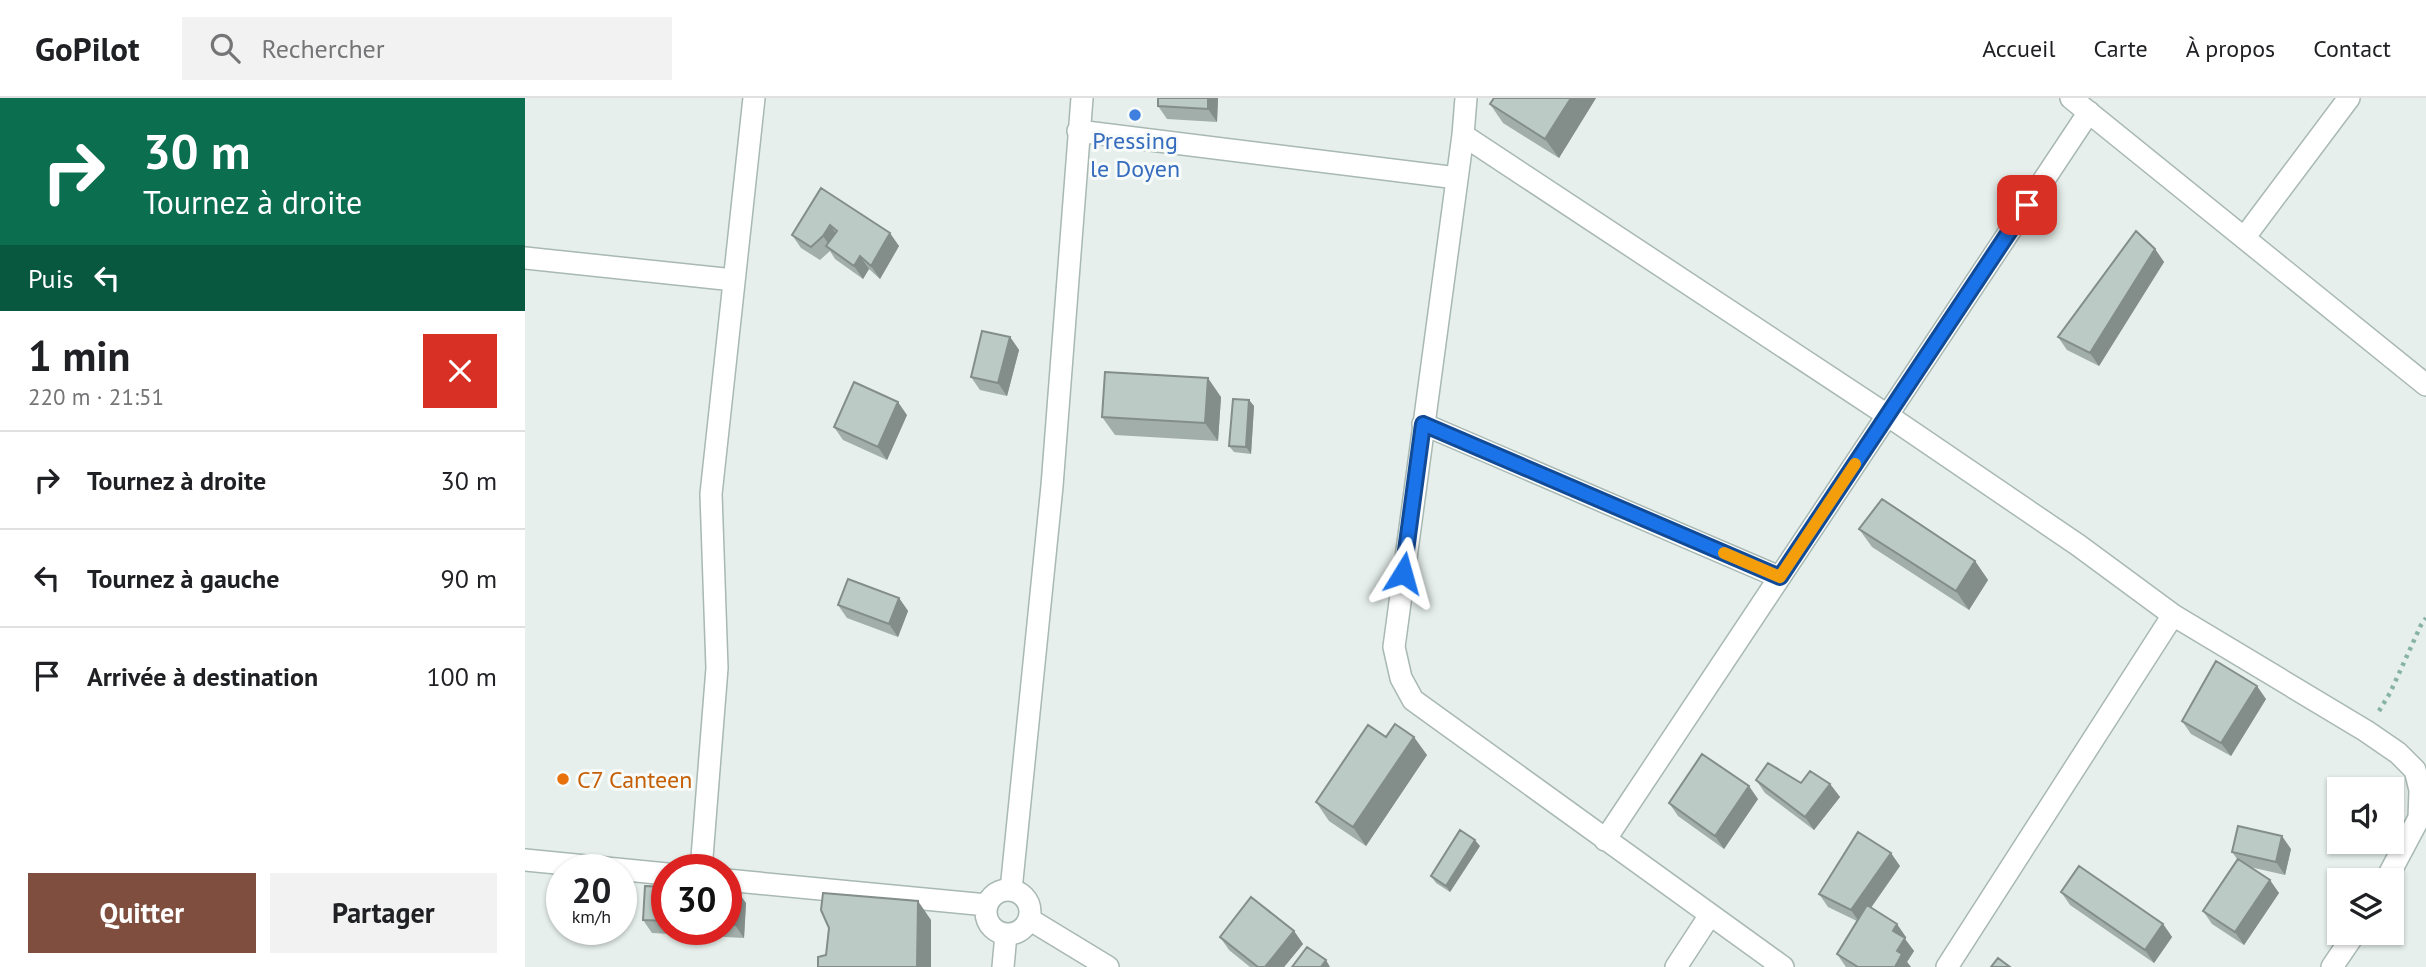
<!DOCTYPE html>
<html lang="fr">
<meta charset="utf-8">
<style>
body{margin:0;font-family:"PT Sans",sans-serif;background:#f2f2f2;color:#202124;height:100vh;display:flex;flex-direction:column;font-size:26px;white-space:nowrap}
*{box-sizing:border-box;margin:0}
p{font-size:23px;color:#757577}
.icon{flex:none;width:38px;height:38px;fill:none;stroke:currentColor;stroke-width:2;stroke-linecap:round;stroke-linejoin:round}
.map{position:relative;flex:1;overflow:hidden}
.panel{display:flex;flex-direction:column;background:#fff;width:525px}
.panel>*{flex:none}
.banner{background:#0b6e4f;color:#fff;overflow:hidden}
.tools{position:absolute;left:1802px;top:679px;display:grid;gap:14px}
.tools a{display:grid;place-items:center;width:77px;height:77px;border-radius:0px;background:#fff;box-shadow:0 2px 5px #0004;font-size:35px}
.speed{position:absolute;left:21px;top:756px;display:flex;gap:14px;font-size:35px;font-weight:700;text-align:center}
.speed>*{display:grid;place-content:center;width:91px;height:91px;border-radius:50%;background:#fff;box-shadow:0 2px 5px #0004;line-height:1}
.speed small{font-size:18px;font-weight:400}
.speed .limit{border:10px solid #d22;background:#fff;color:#111}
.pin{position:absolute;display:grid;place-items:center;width:60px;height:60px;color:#fff;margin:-30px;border-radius:14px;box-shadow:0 4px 10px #0006}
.me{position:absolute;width:77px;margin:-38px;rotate:8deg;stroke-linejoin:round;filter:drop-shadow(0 0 5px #0008)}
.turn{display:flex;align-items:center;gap:24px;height:147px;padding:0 28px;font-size:32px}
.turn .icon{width:91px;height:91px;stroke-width:2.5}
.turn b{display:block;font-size:49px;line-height:60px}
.then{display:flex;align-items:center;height:66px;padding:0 28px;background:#0003;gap:14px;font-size:26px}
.round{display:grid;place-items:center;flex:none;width:74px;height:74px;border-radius:0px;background:#f2f2f2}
.head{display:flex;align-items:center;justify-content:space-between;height:119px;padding:0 28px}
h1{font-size:42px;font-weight:800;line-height:52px}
.primary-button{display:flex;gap:14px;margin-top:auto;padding:14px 28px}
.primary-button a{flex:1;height:80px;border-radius:0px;background:#7f4e3f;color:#fff;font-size:28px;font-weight:800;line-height:80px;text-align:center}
.primary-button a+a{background:#f2f2f2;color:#202124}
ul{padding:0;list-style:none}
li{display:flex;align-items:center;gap:21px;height:98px;padding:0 28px;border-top:2px solid #e0e0e0}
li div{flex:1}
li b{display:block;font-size:26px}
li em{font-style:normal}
header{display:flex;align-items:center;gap:42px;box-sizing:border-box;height:98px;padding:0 35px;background:#fff;border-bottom:2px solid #e0e0e0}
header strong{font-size:33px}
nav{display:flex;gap:38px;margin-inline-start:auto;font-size:24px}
.search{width:490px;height:63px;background:#f2f2f2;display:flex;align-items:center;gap:18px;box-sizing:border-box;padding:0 24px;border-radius:0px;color:#757577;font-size:26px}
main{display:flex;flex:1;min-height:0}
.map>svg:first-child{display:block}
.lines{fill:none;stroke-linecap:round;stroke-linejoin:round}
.street-casing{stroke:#a8b8b2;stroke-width:24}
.path{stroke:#86b3a5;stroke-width:4.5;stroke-dasharray:3.5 5;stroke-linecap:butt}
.street{stroke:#fff;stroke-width:21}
.wall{fill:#a1aea9}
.shaded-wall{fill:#838d89}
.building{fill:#bbcac4;stroke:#838d89;stroke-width:2}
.route-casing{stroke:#114b97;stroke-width:18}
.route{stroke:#1a73e8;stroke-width:12}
.slow{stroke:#f59e0b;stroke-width:12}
.shop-dot{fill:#3f7fe0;stroke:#f7fbf9;stroke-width:2.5}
.food-dot{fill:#e8710a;stroke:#f7fbf9;stroke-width:2.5}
.labels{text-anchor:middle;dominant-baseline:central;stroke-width:6;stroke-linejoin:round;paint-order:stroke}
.shop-label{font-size:24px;fill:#366cbe;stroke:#f7fbf9}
.food-label{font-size:24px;fill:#c56008;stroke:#f7fbf9;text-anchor:start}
</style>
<header>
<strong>GoPilot</strong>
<div class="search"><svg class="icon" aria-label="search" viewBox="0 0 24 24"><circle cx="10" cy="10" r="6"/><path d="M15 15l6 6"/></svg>Rechercher</div>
<nav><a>Accueil</a><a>Carte</a><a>À propos</a><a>Contact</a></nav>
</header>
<main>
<section class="panel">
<div class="banner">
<div class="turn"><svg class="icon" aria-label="right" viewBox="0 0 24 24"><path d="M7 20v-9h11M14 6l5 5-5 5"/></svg><div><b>30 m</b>Tournez à droite</div></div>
<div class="then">Puis<svg class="icon" aria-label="left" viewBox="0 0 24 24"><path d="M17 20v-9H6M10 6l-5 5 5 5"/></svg></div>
</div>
<div class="head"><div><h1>1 min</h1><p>220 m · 21:51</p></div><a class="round" style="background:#d93025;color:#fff"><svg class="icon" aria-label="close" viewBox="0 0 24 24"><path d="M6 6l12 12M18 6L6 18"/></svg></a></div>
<ul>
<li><svg class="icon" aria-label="right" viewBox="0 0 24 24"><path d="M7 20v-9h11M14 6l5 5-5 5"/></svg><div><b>Tournez à droite</b></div><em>30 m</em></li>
<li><svg class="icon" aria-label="left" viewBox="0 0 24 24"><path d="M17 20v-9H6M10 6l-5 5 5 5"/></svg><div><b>Tournez à gauche</b></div><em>90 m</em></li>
<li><svg class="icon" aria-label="arrive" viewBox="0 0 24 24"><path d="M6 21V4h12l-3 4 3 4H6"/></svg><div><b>Arrivée à destination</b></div><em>100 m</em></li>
</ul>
<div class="primary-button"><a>Quitter</a><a>Partager</a></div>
</section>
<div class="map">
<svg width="1901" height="869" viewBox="0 0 1901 869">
<rect width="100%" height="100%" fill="#e6efeb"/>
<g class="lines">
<!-- street casing -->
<g class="street-casing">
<path id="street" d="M 941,0 L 938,37 L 869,549 L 876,580 L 888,602 L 1258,869
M 1546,0 L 1901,287
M 553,33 L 932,80
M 938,37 L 1362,317 L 1553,447 L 1648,517 L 1841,633 L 1873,655 L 1890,672 L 1895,692 L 1894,720 L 1861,782
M 1719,140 L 1824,0
M 0,160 L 209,182
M 898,326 L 1254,479
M 1080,742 L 1564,14
M 0,762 L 142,776
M 176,772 L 192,570 L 186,396 L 229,0
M 201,782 L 462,807
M 486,792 L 527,388 L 557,0
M461 814a22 22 0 1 1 44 0a22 22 0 1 1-44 0Z
M 504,821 L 583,869
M 478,869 L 481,836
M 1151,869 L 1185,817
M 1422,869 L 1648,517
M 1807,869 L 1830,835"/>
</g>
<!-- path -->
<path class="path" d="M 1854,613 L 1865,595 L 1896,527 L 1901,520"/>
<!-- street -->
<use href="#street" class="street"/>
</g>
<!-- wall -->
<path class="wall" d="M 633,0 L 693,0 L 692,24 L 642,21 L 633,8 Z
M 1071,0 L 1034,60 L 978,25 L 965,6 Z
M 296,90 L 374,148 L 355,181 L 344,171 L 338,181 L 310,161 L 305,153 L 295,162 L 276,150 L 267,137 Z
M 1630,151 L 1639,164 L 1574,268 L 1542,252 L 1533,239 Z
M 485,239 L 494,252 L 482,298 L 455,292 L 446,279 Z
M 696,299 L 693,343 L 590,337 L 577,319 Z
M 724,302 L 729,308 L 726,356 L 709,354 L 704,348 Z
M 382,317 L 362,362 L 318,342 L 309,329 Z
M 1334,431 L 1450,463 L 1463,482 L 1444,512 L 1347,449 Z
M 374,500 L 383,513 L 373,539 L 322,520 L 313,507 Z
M 1741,601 L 1706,658 L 1666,636 L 1657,623 Z
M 861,639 L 902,657 L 841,748 L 804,723 L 791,704 Z
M 1231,682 L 1305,686 L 1315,699 L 1289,732 L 1240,695 Z
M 1233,701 L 1199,751 L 1153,718 L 1144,705 Z
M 955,748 L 925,794 L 911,785 L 906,778 Z
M 1766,751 L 1760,777 L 1725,769 L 1754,795 L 1719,847 L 1687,826 L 1678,813 L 1712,761 L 1707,754 Z
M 1375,768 L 1346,810 L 1381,839 L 1380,841 L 1389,853 L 1382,864 L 1386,869 L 1321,869 L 1312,856 L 1332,823 L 1303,809 L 1294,796 Z
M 142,789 L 142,831 L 201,831 L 201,792 L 221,805 L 219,840 L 127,835 L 118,822 Z
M 1536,794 L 1638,826 L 1647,839 L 1629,865 L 1545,807 Z
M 769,833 L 778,846 L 759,869 L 725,869 L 704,852 L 695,839 Z"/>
<!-- shaded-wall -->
<path class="shaded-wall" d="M 683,0 L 693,0 L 692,24 L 683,11 Z
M 1046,0 L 1071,0 L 1034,60 L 1020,41 Z
M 305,127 L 314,140 L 307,151 L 298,138 Z
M 365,135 L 374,148 L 355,181 L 346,168 Z
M 1630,151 L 1639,164 L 1574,268 L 1565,255 Z
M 335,158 L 344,171 L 338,181 L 329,168 Z
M 485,239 L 494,252 L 482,298 L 473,285 Z
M 683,280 L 696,299 L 693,343 L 680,325 Z
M 724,302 L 729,308 L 726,356 L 721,349 Z
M 373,304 L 382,317 L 362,362 L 353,349 Z
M 1450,463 L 1463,482 L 1444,512 L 1431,493 Z
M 374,500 L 383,513 L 373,539 L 364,526 Z
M 1732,588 L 1741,601 L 1706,658 L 1696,645 Z
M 889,639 L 902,657 L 841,748 L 828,729 Z
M 1305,686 L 1315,699 L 1289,732 L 1280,719 Z
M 1224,688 L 1233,701 L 1199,751 L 1190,738 Z
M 1757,738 L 1766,751 L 1760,777 L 1751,764 Z
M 950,742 L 955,748 L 925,794 L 921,788 Z
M 1366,755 L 1375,768 L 1335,825 L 1326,812 Z
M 1745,782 L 1754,795 L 1719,847 L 1710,834 Z
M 212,792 L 221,805 L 219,840 L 210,827 Z
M 393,803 L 406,822 L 406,869 L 392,869 Z
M 1372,826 L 1381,839 L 1380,841 L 1389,853 L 1382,864 L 1386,869 L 1370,869 L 1372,853 L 1368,833 Z
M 1638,826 L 1647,839 L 1629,865 L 1620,852 Z
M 769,833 L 778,846 L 759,869 L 740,869 Z
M 801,862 L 805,869 L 796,869 Z"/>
<!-- building -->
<path class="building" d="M 633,0 L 683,0 L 683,11 L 633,8 Z
M 969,0 L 1046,0 L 1020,41 L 965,6 Z
M 296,90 L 365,135 L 346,168 L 335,158 L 329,168 L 301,148 L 312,133 L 305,127 L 298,138 L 286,149 L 267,137 Z
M 1611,133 L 1630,151 L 1565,255 L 1533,239 Z
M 457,233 L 485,239 L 473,285 L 446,279 Z
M 580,274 L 683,280 L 680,325 L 577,319 Z
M 329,284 L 373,304 L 353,349 L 309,329 Z
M 708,301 L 724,302 L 721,349 L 704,348 Z
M 1357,401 L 1450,463 L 1431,493 L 1334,431 Z
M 323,481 L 374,500 L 364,526 L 313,507 Z
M 1691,563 L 1732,588 L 1696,645 L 1657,623 Z
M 870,626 L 889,639 L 828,729 L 791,704 L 843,627 L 861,639 Z
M 1177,656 L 1224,688 L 1190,738 L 1144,705 Z
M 1243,665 L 1276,685 L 1285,673 L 1305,686 L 1280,719 L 1231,682 Z
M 1713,728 L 1757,738 L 1751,764 L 1707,754 Z
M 935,732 L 950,742 L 921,788 L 906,778 Z
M 1333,734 L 1366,755 L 1326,812 L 1294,796 Z
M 1713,761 L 1745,782 L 1710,834 L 1678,813 Z
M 1554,768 L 1638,826 L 1620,852 L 1536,794 Z
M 120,788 L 142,789 L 142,823 L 118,822 Z
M 201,792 L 212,792 L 210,827 L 201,826 Z
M 298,795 L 393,803 L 392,869 L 293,869 L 293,859 L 301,857 L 304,830 L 296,812 Z
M 726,799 L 769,833 L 740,869 L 733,869 L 695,839 Z
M 1342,807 L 1372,826 L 1368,833 L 1380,840 L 1372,853 L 1377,856 L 1370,869 L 1333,869 L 1312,856 Z
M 782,849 L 801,862 L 796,869 L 767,869 Z
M 1473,860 L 1485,869 L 1466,869 Z"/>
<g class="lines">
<!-- route casing -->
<g class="route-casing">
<path id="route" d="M 878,475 L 898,326 L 1255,479 L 1502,107"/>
</g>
<!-- route -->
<use href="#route" class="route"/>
<!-- slow -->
<path class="slow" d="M 1199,455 L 1255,479 L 1330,366"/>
</g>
<!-- markers -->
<circle class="shop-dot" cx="610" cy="17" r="7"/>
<circle class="food-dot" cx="38" cy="681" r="7"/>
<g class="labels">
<!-- shop labels -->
<g class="shop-label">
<text x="610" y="42">Pressing<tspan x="610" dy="28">le Doyen</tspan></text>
</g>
<!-- food labels -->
<g class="food-label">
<text x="52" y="681">C7 Canteen</text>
</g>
</g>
</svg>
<div class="tools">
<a><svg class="icon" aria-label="sound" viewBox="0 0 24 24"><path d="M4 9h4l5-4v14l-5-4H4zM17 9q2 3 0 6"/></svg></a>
<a><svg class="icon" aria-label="layers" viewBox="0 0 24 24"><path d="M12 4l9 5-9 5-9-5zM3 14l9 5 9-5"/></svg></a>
</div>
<div class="speed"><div>20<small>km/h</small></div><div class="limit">30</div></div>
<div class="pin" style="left:1502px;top:107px;background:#d93025"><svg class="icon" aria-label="arrive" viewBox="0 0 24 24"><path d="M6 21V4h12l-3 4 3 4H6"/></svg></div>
<svg class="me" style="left:878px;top:475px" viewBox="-20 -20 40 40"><path d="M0-17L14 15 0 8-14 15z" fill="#1a73e8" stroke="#fff" stroke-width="4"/></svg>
</div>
</main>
